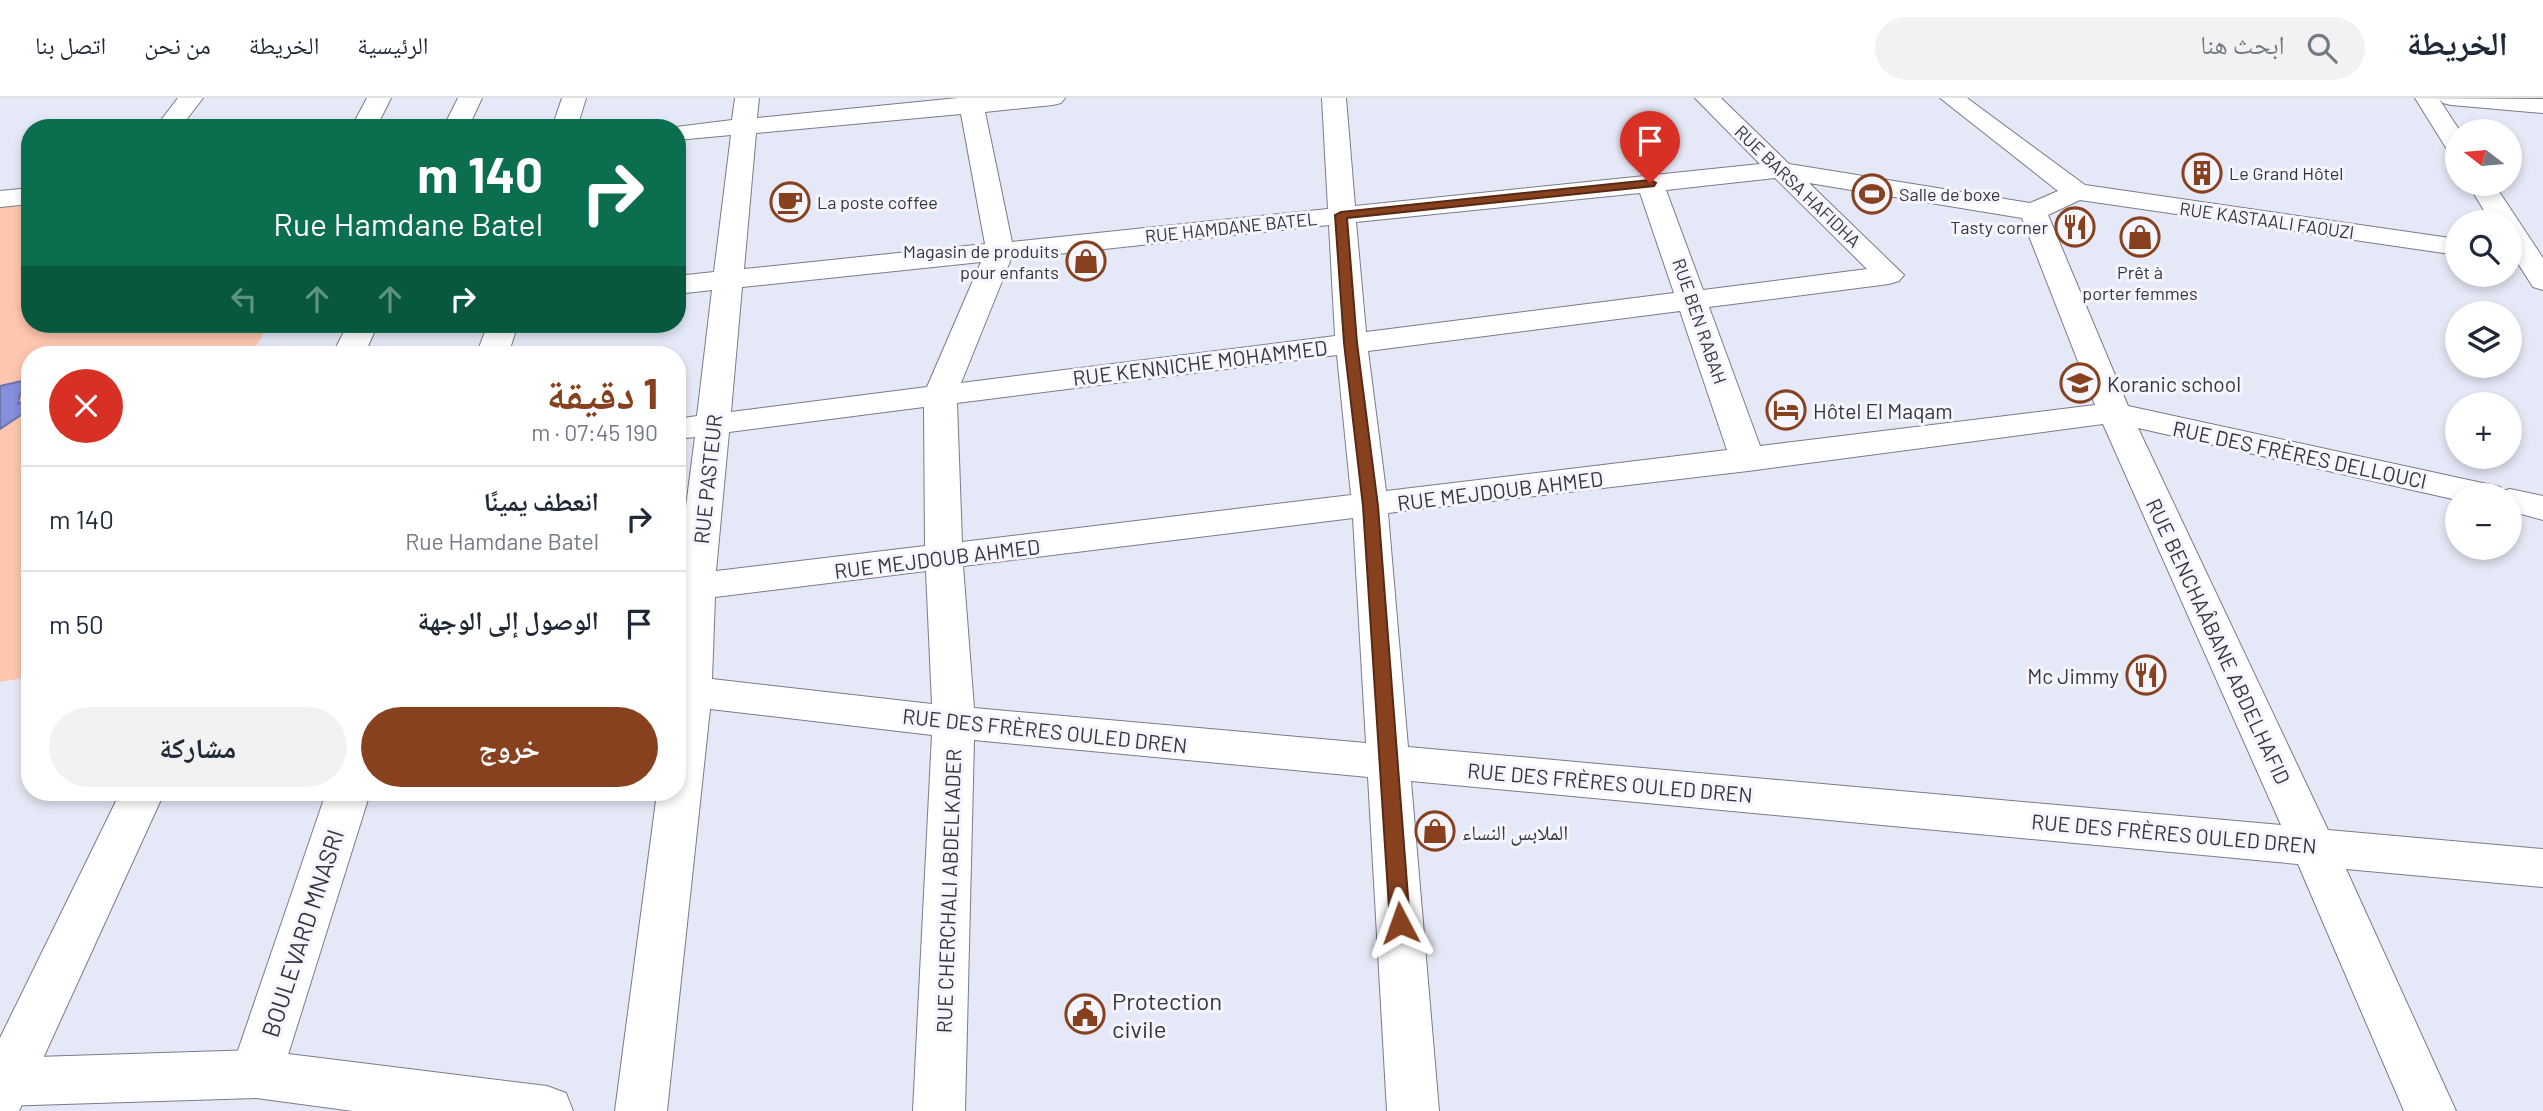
<!DOCTYPE html>
<html lang="ar">
<meta charset="utf-8">
<style>
body{margin:0;font-family:Barlow,"Noto Naskh Arabic",sans-serif;background:#f2f2f3;color:#1f2937;direction:rtl;height:100vh;display:flex;flex-direction:column;font-size:26px;white-space:nowrap}
*{box-sizing:border-box;margin:0}
p{font-size:23px;color:#747a83}
.icon{flex:none;width:38px;height:38px;fill:none;stroke:currentColor;stroke-width:2;stroke-linecap:round;stroke-linejoin:round}
.map{position:relative;flex:1;overflow:hidden;direction:ltr}
.side{position:absolute;left:21px;top:248px;width:665px;height:455px;display:flex;flex-direction:column;background:#fff;border-radius:28px;box-shadow:0 4px 10px #0003;direction:rtl}
.side>*{flex:none}
.banner{position:absolute;left:21px;top:21px;width:665px;height:214px;border-radius:28px;box-shadow:0 4px 10px #0003;direction:rtl;background:#0b6e4f;color:#fff;overflow:hidden}
.needle{width:46px;rotate:286deg}
.tools{position:absolute;left:2445px;top:21px;display:grid;gap:14px}
.tools a{display:grid;place-items:center;width:77px;height:77px;border-radius:50%;background:#fff;box-shadow:0 4px 10px #0003;font-size:35px}
.pin{position:absolute;display:grid;place-items:center;width:60px;height:60px;color:#fff;margin:-72px -30px;border-radius:50% 50% 50% 0;rotate:-45deg;box-shadow:0 0 7px #0007}
.pin .icon{rotate:45deg}
.me{position:absolute;width:77px;margin:-38px;rotate:356deg;stroke-linejoin:round;filter:drop-shadow(0 0 5px #0008)}
.turn{display:flex;align-items:center;gap:24px;height:147px;padding:0 28px;font-size:32px}
.turn .icon{width:91px;height:91px;stroke-width:2.5}
.turn b{display:block;font-size:49px;line-height:60px}
.lanes{display:flex;align-items:center;height:66px;padding:0 28px;background:#0003;justify-content:center;gap:35px;direction:ltr}
.lanes .off{opacity:.35}
.round{display:grid;place-items:center;flex:none;width:74px;height:74px;border-radius:37px;background:#f2f2f3}
.head{display:flex;align-items:center;justify-content:space-between;height:119px;padding:0 28px}
h1{font-size:42px;font-weight:700;line-height:52px;color:#88411e}
.button{display:flex;gap:14px;margin-top:auto;padding:14px 28px}
.button a{flex:1;height:80px;border-radius:42px;background:#88411e;color:#fff;font-size:28px;font-weight:700;line-height:80px;text-align:center}
.button a+a{background:#f2f2f3;color:#1f2937}
ul{padding:0;list-style:none}
li{display:flex;align-items:center;gap:21px;height:105px;padding:0 28px;border-top:2px solid #e0e1e3}
li div{flex:1}
li b{display:block;font-size:26px}
li em{font-style:normal}
header{display:flex;align-items:center;gap:42px;box-sizing:border-box;height:98px;padding:0 35px;background:#fff;border-bottom:2px solid #e0e1e3}
header strong{font-size:33px}
nav{display:flex;gap:38px;margin-inline-start:auto;font-size:24px}
.search{width:490px;height:63px;background:#f2f2f3;display:flex;align-items:center;gap:18px;box-sizing:border-box;padding:0 24px;border-radius:38px;color:#747a83;font-size:26px}
.map>svg:first-child{display:block}
.green{fill:#fec6ae}
.water{fill:#868edd;stroke:#6e74ad;stroke-width:2}
.lines{fill:none;stroke-linecap:round;stroke-linejoin:round}
.minor-casing{stroke:#797c89;stroke-width:2}
.tertiary-casing{stroke:#797c89;stroke-width:2}
.secondary-casing{stroke:#797c89;stroke-width:2}
.minor{fill:#fff;fill-rule:evenodd}
.tertiary{fill:#fff;fill-rule:evenodd}
.secondary{fill:#fff;fill-rule:evenodd}
.route{fill:#88411e;stroke:#582a14;stroke-width:2}
.labels{text-anchor:middle;dominant-baseline:central;stroke-width:6;stroke-linejoin:round;paint-order:stroke}
.far-poi-label{font-size:18px;fill:#35363c;stroke:#f4f5fe;text-anchor:start}
.far-street-label{font-size:18px;fill:#35363c;stroke:#f4f5fe}
.street-label{font-size:21px;fill:#35363c;stroke:#f4f5fe}
.poi-label{font-size:21px;fill:#35363c;stroke:#f4f5fe;text-anchor:start}
.near-street-label{font-size:24px;fill:#35363c;stroke:#f4f5fe}
.near-poi-label{font-size:24px;fill:#35363c;stroke:#f4f5fe;text-anchor:start}
</style>
<header>
<strong>الخريطة</strong>
<div class="search"><svg class="icon" aria-label="search" viewBox="0 0 24 24"><circle cx="10" cy="10" r="6"/><path d="M15 15l6 6"/></svg>ابحث هنا</div>
<nav><a>الرئيسية</a><a>الخريطة</a><a>من نحن</a><a>اتصل بنا</a></nav>
</header>
<div class="map">
<svg width="2543" height="1013" viewBox="0 0 2543 1013">
<rect width="100%" height="100%" fill="#e5e8f6"/>
<!-- green -->
<path class="green" d="M 30,103 L 30,226 L 269,226 L 251,257 L 30,257 L 30,579 L 0,584 L 0,106 Z"/>
<!-- water -->
<path class="water" d="M 30,281 L 30,294 L 20,296 L 18,306 L 30,300 L 30,311 L 0,331 L 0,288 Z"/>
<g class="lines">
<!-- minor casing -->
<g class="minor-casing">
<path id="minor" d="M 178,0 L 203,0 L 180,30 L 155,30 Z
M 367,0 L 391,0 L 376,30 L 351,30 Z
M 562,0 L 586,0 L 577,30 L 552,30 Z
M 735,0 L 759,0 L 757,20 L 958,0 L 1065,0 L 1061,5 L 1053,7 L 985,14 L 1012,144 L 1328,111 L 1322,0 L 1346,0 L 1355,108 L 1760,66 L 1695,0 L 1721,0 L 1789,66 L 2030,105 L 2058,93 L 1940,0 L 1967,0 L 2085,87 L 2457,141 L 2457,157 L 2080,102 L 2048,117 L 2128,308 L 2487,386 L 2500,389 L 2502,393 L 2510,391 L 2543,398 L 2543,422 L 2510,413 L 2510,397 L 2457,397 L 2457,402 L 2138,330 L 2328,732 L 2543,751 L 2543,789 L 2346,771 L 2456,1013 L 2404,1013 L 2298,766 L 1411,683 L 1439,1013 L 1387,1013 L 1368,679 L 974,642 L 965,1013 L 913,1013 L 932,637 L 710,611 L 667,1013 L 615,1013 L 657,695 L 677,695 L 677,478 L 695,339 L 677,341 L 677,321 L 697,318 L 712,192 L 677,196 L 677,178 L 714,174 L 731,37 L 677,42 L 677,30 L 668,30 L 732,22 ZM 961,16 L 985,146 L 744,171 L 756,35 ZM 1775,80 L 1867,171 L 1703,192 L 1666,92 ZM 1809,85 L 2022,120 L 2095,307 L 1760,348 L 1709,209 L 1889,186 L 1899,183 L 1904,177 ZM 1640,95 L 1674,195 L 1366,234 L 1356,124 ZM 1329,127 L 1335,238 L 961,285 L 1011,161 ZM 981,164 L 927,289 L 731,314 L 742,189 ZM 1680,213 L 1727,352 L 1386,393 L 1368,253 ZM 1337,257 L 1351,397 L 962,444 L 957,305 ZM 924,309 L 925,448 L 716,473 L 729,334 ZM 2103,326 L 2281,727 L 1408,649 L 1388,415 L 1748,373 ZM 1353,420 L 1366,645 L 974,610 L 963,468 ZM 926,473 L 932,606 L 712,581 L 715,499 Z
M 2415,0 L 2543,1 L 2543,15 L 2451,7 L 2443,5 L 2439,1 L 2460,33 L 2457,33 L 2457,56 L 2448,53 Z
M 2468,86 L 2494,86 L 2543,160 L 2543,192 L 2533,189 L 2510,153 L 2510,124 L 2491,124 Z
M 30,90 L 30,106 L 0,109 L 0,93 Z
M 488,226 L 518,226 L 508,257 L 476,257 Z
M 326,695 L 370,695 L 282,976 L 274,993 L 256,1000 L 238,993 L 230,976 Z"/>
</g>
<!-- tertiary casing -->
<g class="tertiary-casing">
<path id="tertiary" d="M 256,952 L 547,988 L 566,995 L 573,1013 L 353,1013 L 256,1000 L 0,1008 L 0,962 L 5,960 Z"/>
</g>
<!-- secondary casing -->
<g class="secondary-casing">
<path id="secondary" d="M 458,0 L 482,0 L 468,30 L 443,30 Z
M 348,226 L 378,226 L 364,257 L 332,257 Z
M 120,695 L 164,695 L 19,1013 L 0,1013 L 0,940 Z"/>
</g>
<!-- minor -->
<use href="#minor" class="minor"/>
<!-- tertiary -->
<use href="#tertiary" class="tertiary"/>
<!-- secondary -->
<use href="#secondary" class="secondary"/>
</g>
<!-- route -->
<path class="route" d="M 1650,82 L 1656,85 L 1654,88 L 1347,120 L 1357,245 L 1378,408 L 1410,825 L 1407,831 L 1400,834 L 1393,831 L 1390,825 L 1363,408 L 1344,245 L 1335,117 L 1341,114 Z"/>
<!-- icons -->
<defs>
<g id="building-ring" transform="scale(2.0125)"><circle r="9.5" fill="#f4f5fe" stroke="#88411e" stroke-width="1.5"/><path d="M-4-6H4V6H1V3H-1V6H-4ZM-2.5-4.3h1.7v1.8h-1.7ZM.8-4.3h1.7v1.8H.8ZM-2.5-1h1.7V.8h-1.7ZM.8-1h1.7V.8H.8Z" fill="#88411e"/></g>
<g id="stadium-ring" transform="scale(2.0125)"><circle r="9.5" fill="#f4f5fe" stroke="#88411e" stroke-width="1.5"/><path d="M0-5a6.5 5 0 1 0 0 10a6.5 5 0 1 0 0-10ZM-3.5-1.8h7v3.6h-7Z" fill="#88411e"/></g>
<g id="cafe-ring" transform="scale(2.0125)"><circle r="9.5" fill="#f4f5fe" stroke="#88411e" stroke-width="1.5"/><path d="M-5.5-4.5H6V0H3Q3 3.5 0 3.5H-2.5Q-5.5 3.5-5.5 0ZM3-3.2v2h1.7v-2ZM-6 4.5H4V6H-6Z" fill="#88411e"/></g>
<g id="restaurant-ring" transform="scale(2.0125)"><circle r="9.5" fill="#f4f5fe" stroke="#88411e" stroke-width="1.5"/><path d="M-5-6h1v4h1v-4h1v4h1v-4h1v5L-1.5 .5V6h-2V.5L-5-1ZM5-6V6H3V1.5H1.5Q1.5-4 5-6Z" fill="#88411e"/></g>
<g id="shop-ring" transform="scale(2.0125)"><circle r="9.5" fill="#f4f5fe" stroke="#88411e" stroke-width="1.5"/><path d="M-5-2.5h2.3a2.7 3.5 0 0 1 5.4 0H5L5.5 6h-11ZM-1.5-2.5h3a1.5 2.3 0 0 0-3 0Z" fill="#88411e"/></g>
<g id="school-ring" transform="scale(2.0125)"><circle r="9.5" fill="#f4f5fe" stroke="#88411e" stroke-width="1.5"/><path d="M0-5L7-2L0 1L-7-2ZM-4 1L0 2.5L4 1V4Q0 6-4 4Z" fill="#88411e"/></g>
<g id="hotel-ring" transform="scale(2.0125)"><circle r="9.5" fill="#f4f5fe" stroke="#88411e" stroke-width="1.5"/><path d="M-6-4.5h1.5V1H6V5H4.5V3h-9V5H-6ZM-4 0a1.8 1.8 0 1 1 3.6 0ZM.5 0V-2.5h3Q6-2.5 6 0Z" fill="#88411e"/></g>
<g id="civic-ring" transform="scale(2.0125)"><circle r="9.5" fill="#f4f5fe" stroke="#88411e" stroke-width="1.5"/><path d="M-.6-6.5H3V-4.5H.6V-3L4-1V1h2V6H-6V1h2V-1L-.6-3ZM-1.2 2.5V6h2.4V2.5Z" fill="#88411e"/></g>
</defs>
<g fill-rule="evenodd">
<use href="#building-ring" x="2202" y="75"/>
<use href="#stadium-ring" x="1872" y="96"/>
<use href="#cafe-ring" x="790" y="104"/>
<use href="#restaurant-ring" x="2075" y="129"/>
<use href="#shop-ring" x="2140" y="139"/>
<use href="#shop-ring" x="1086" y="163"/>
<use href="#school-ring" x="2080" y="285"/>
<use href="#hotel-ring" x="1786" y="312"/>
<use href="#restaurant-ring" x="2146" y="577"/>
<use href="#shop-ring" x="1435" y="733"/>
<use href="#civic-ring" x="1085" y="916"/>
</g>
<g class="labels">
<!-- far-poi labels -->
<g class="far-poi-label">
<text x="2229" y="75">Le Grand Hôtel</text>
<text x="1899" y="96">Salle de boxe</text>
<text x="817" y="104">La poste coffee</text>
<text x="2048" y="129" text-anchor="end">Tasty corner</text>
<text x="1059" y="153" text-anchor="end">Magasin de produits<tspan x="1059" dy="21">pour enfants</tspan></text>
<text x="2140" y="174" text-anchor="middle">Prêt à<tspan x="2140" dy="21">porter femmes</tspan></text>
</g>
<!-- far-street labels -->
<g class="far-street-label">
<text transform="translate(1798 88) rotate(44)">RUE BARSA HAFIDHA</text>
<text transform="translate(2267 122) rotate(8)">RUE KASTAALI FAOUZI</text>
<text transform="translate(1231 129) rotate(-6)">RUE HAMDANE BATEL</text>
<text transform="translate(1700 223) rotate(71)">RUE BEN RABAH</text>
</g>
<!-- street labels -->
<g class="street-label">
<text transform="translate(1200 264) rotate(-7)">RUE KENNICHE MOHAMMED</text>
<text transform="translate(2300 356) rotate(12)">RUE DES FRÈRES DELLOUCI</text>
<text transform="translate(707 381) rotate(-84)">RUE PASTEUR</text>
<text transform="translate(1500 392) rotate(-7)">RUE MEJDOUB AHMED</text>
<text transform="translate(937 460) rotate(-7)">RUE MEJDOUB AHMED</text>
<text transform="translate(2219 543) rotate(65)">RUE BENCHAÂBANE ABDELHAFID</text>
<text transform="translate(1045 632) rotate(6)">RUE DES FRÈRES OULED DREN</text>
<text transform="translate(1610 684) rotate(5)">RUE DES FRÈRES OULED DREN</text>
<text transform="translate(2174 735) rotate(5)">RUE DES FRÈRES OULED DREN</text>
<text transform="translate(948 793) rotate(-88)">RUE CHERCHALI ABDELKADER</text>
</g>
<!-- poi labels -->
<g class="poi-label">
<text x="2107" y="285">Koranic school</text>
<text x="1813" y="312">Hôtel El Maqam</text>
<text x="2119" y="577" text-anchor="end">Mc Jimmy</text>
<text x="1462" y="733">الملابس النساء</text>
</g>
<!-- near-street labels -->
<g class="near-street-label">
<text transform="translate(302 835) rotate(-72)">BOULEVARD MNASRI</text>
</g>
<!-- near-poi labels -->
<g class="near-poi-label">
<text x="1112" y="902">Protection<tspan x="1112" dy="28">civile</tspan></text>
</g>
</g>
</svg>
<div class="tools">
<a><svg class="needle" viewBox="-14 -14 28 28"><path d="M0-13l5 13h-10z" fill="#e53935"/><path d="M0 13l5-13h-10z" fill="#747a83"/></svg></a>
<a><svg class="icon" aria-label="search" viewBox="0 0 24 24"><circle cx="10" cy="10" r="6"/><path d="M15 15l6 6"/></svg></a>
<a><svg class="icon" aria-label="layers" viewBox="0 0 24 24"><path d="M12 4l9 5-9 5-9-5zM3 14l9 5 9-5"/></svg></a>
<a>+</a>
<a>−</a>
</div>
<div class="pin" style="left:1650px;top:85px;background:#d93025"><svg class="icon" aria-label="arrive" viewBox="0 0 24 24"><path d="M6 21V4h12l-3 4 3 4H6"/></svg></div>
<svg class="me" style="left:1400px;top:825px" viewBox="-20 -20 40 40"><path d="M0-17L14 15 0 8-14 15z" fill="#88411e" stroke="#fff" stroke-width="4"/></svg>
<div class="banner">
<div class="turn"><svg class="icon" aria-label="right" viewBox="0 0 24 24"><path d="M7 20v-9h11M14 6l5 5-5 5"/></svg><div><b>140 m</b>Rue Hamdane Batel</div></div>
<div class="lanes"><svg class="icon off" aria-label="left" viewBox="0 0 24 24"><path d="M17 20v-9H6M10 6l-5 5 5 5"/></svg><svg class="icon off" aria-label="ahead" viewBox="0 0 24 24"><path d="M12 20V5M6 11l6-6 6 6"/></svg><svg class="icon off" aria-label="ahead" viewBox="0 0 24 24"><path d="M12 20V5M6 11l6-6 6 6"/></svg><svg class="icon" aria-label="right" viewBox="0 0 24 24"><path d="M7 20v-9h11M14 6l5 5-5 5"/></svg></div>
</div>
<section class="side">
<div class="head"><div><h1>1 دقيقة</h1><p>190 m · 07:45</p></div><a class="round" style="background:#d93025;color:#fff"><svg class="icon" aria-label="close" viewBox="0 0 24 24"><path d="M6 6l12 12M18 6L6 18"/></svg></a></div>
<ul>
<li><svg class="icon" aria-label="right" viewBox="0 0 24 24"><path d="M7 20v-9h11M14 6l5 5-5 5"/></svg><div><b>انعطف يمينًا</b><p>Rue Hamdane Batel</p></div><em>140 m</em></li>
<li><svg class="icon" aria-label="arrive" viewBox="0 0 24 24"><path d="M6 21V4h12l-3 4 3 4H6"/></svg><div><b>الوصول إلى الوجهة</b></div><em>50 m</em></li>
</ul>
<div class="button"><a>خروج</a><a>مشاركة</a></div>
</section>
</div>
